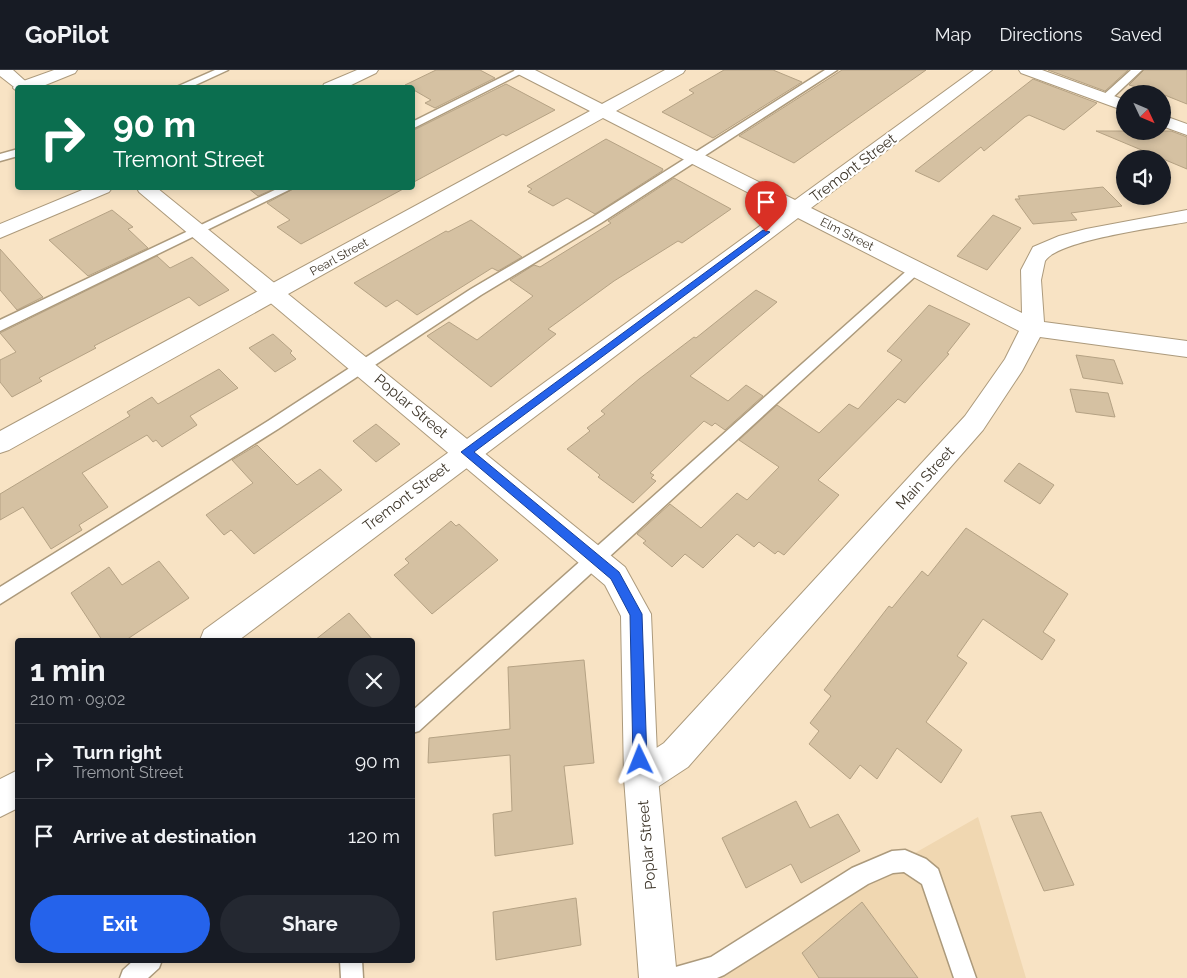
<!DOCTYPE html>
<meta charset="utf-8">
<style>
body{margin:0;font-family:Raleway,sans-serif;background:#242831;color:#f1f3f6;height:100vh;display:flex;flex-direction:column;font-size:19px;white-space:nowrap}
*{box-sizing:border-box;margin:0}
p{font-size:16px;color:#9ea1a6}
.icon{flex:none;width:28px;height:28px;fill:none;stroke:currentColor;stroke-width:2;stroke-linecap:round;stroke-linejoin:round}
.map{position:relative;flex:1;overflow:hidden}
.details{position:absolute;left:15px;top:568px;width:400px;height:325px;display:flex;flex-direction:column;background:#171b24;border-radius:5px;box-shadow:0 2px 8px #0003}
.details>*{flex:none}
.hud{position:absolute;left:15px;top:15px;width:400px;height:105px;border-radius:5px;box-shadow:0 2px 8px #0003;background:#0b6e4f;color:#fff;overflow:hidden}
.needle{width:32px;rotate:134deg}
.controls{position:absolute;left:1116px;top:15px;display:grid;gap:10px}
.controls a{display:grid;place-items:center;width:55px;height:55px;border-radius:50%;background:#171b24;box-shadow:0 2px 8px #0003;font-size:25px}
.pin{position:absolute;display:grid;place-items:center;width:42px;height:42px;color:#fff;margin:-51px -21px;border-radius:50% 50% 50% 0;rotate:-45deg;box-shadow:0 0 5px #0007}
.pin .icon{rotate:45deg}
.me{position:absolute;width:55px;margin:-28px;rotate:358deg;stroke-linejoin:round;filter:drop-shadow(0 0 4px #0008)}
.turn{display:flex;align-items:center;gap:18px;height:105px;padding:0 15px;font-size:22px}
.turn .icon{width:65px;height:65px;stroke-width:2.5}
.turn b{display:block;font-size:35px;line-height:42px}
.round{display:grid;place-items:center;flex:none;width:52px;height:52px;border-radius:26px;background:#242831}
.overview{display:flex;align-items:center;justify-content:space-between;height:85px;padding:0 15px}
h1{font-size:30px;font-weight:700;line-height:38px}
.button{display:flex;gap:10px;margin-top:auto;padding:10px 15px}
.button a{flex:1;height:58px;border-radius:30px;background:#2563eb;color:#fff;font-size:20px;font-weight:700;line-height:58px;text-align:center}
.button a+a{background:#242831;color:#f1f3f6}
ul{padding:0;list-style:none}
li{display:flex;align-items:center;gap:15px;height:75px;padding:0 15px;border-top:1px solid #363941}
li div{flex:1}
li b{display:block;font-size:19px}
li em{font-style:normal}
header{display:flex;align-items:center;gap:30px;box-sizing:border-box;height:70px;padding:0 25px;background:#171b24;border-bottom:1px solid #363941}
header strong{font-size:24px}
nav{display:flex;gap:28px;margin-inline-start:auto;font-size:18px}
.map>svg:first-child{display:block}
.built{fill:#f0d7b1}
.building{fill:#d5c1a2;stroke:#b5a284}
.lines{fill:none;stroke-linecap:round;stroke-linejoin:round}
.lane-casing{stroke:#ac9a7c;stroke-width:3}
.street-casing{stroke:#ac9a7c;stroke-width:2}
.secondary-casing{stroke:#ac9a7c;stroke-width:2}
.lane{fill:#fff;fill-rule:evenodd}
.street{fill:#fff;fill-rule:evenodd}
.secondary{fill:#fff;fill-rule:evenodd}
.route{fill:#2563eb;stroke:#184099}
.labels{text-anchor:middle;dominant-baseline:central;stroke-width:4.5;stroke-linejoin:round;paint-order:stroke}
.far-street-label{font-size:12px;fill:#3e362a;stroke:#fff}
.street-label{font-size:15px;fill:#3e362a;stroke:#fff}
</style>
<header>
<strong>GoPilot</strong>
<nav><a>Map</a><a>Directions</a><a>Saved</a></nav>
</header>
<div class="map">
<svg width="1187" height="908" viewBox="0 0 1187 908">
<rect width="100%" height="100%" fill="#f8e3c4"/>
<!-- built -->
<path class="built" d="M 978,747 L 1026,908 L 713,908 L 880,803 Z"/>
<!-- building -->
<path class="building" d="M 436,0 L 480,0 L 495,8 L 435,38 L 425,33 L 431,30 L 405,15 Z
M 724,0 L 773,0 L 802,12 L 713,68 L 662,42 L 694,23 L 689,20 Z
M 842,0 L 926,0 L 794,93 L 739,66 Z
M 1048,0 L 1128,0 L 1105,21 Z
M 1144,0 L 1187,0 L 1187,34 L 1162,24 L 1129,15 Z
M 1033,9 L 1097,33 L 1064,60 L 1029,45 L 1025,47 L 984,81 L 981,77 L 939,112 L 915,101 Z
M 506,14 L 555,40 L 506,66 L 503,64 L 412,113 L 412,61 Z
M 1096,61 L 1171,61 L 1187,67 L 1187,99 Z
M 606,69 L 663,99 L 662,101 L 595,144 L 567,128 L 553,136 L 528,122 L 532,119 L 527,116 Z
M 674,108 L 731,139 L 682,173 L 678,171 L 614,211 L 548,259 L 556,264 L 491,317 L 427,266 L 449,252 L 477,270 L 533,226 L 510,210 L 534,195 L 540,197 L 587,168 L 611,153 L 608,151 Z
M 1103,117 L 1122,136 L 1071,143 L 1077,150 L 1033,154 L 1015,129 L 1020,129 L 1018,126 Z
M 248,118 L 276,118 L 258,126 Z
M 295,118 L 405,118 L 301,174 L 277,157 L 290,150 L 267,133 Z
M 112,140 L 133,157 L 128,159 L 148,178 L 88,206 L 49,170 Z
M 993,145 L 1021,158 L 987,200 L 957,186 Z
M 471,150 L 522,187 L 498,201 L 492,198 L 417,245 L 397,230 L 386,237 L 354,213 L 446,161 L 448,162 Z
M 0,179 L 41,225 L 43,227 L 17,240 L 0,220 Z
M 157,186 L 170,198 L 192,187 L 229,220 L 199,236 L 189,227 L 94,276 L 96,278 L 39,308 L 42,311 L 12,327 L 0,312 L 0,290 L 16,282 L 0,263 Z
M 756,220 L 777,232 L 690,306 L 728,331 L 746,315 L 763,326 L 725,360 L 715,353 L 712,356 L 704,351 L 650,403 L 654,405 L 651,408 L 656,411 L 633,433 L 598,407 L 600,405 L 567,379 L 590,361 L 587,358 L 605,344 L 601,341 L 639,309 L 694,267 L 696,268 Z
M 929,235 L 970,254 L 947,283 L 949,284 L 905,333 L 898,329 L 818,410 L 839,425 L 784,485 L 778,481 L 775,484 L 759,472 L 754,477 L 737,464 L 703,498 L 685,484 L 672,497 L 643,473 L 646,471 L 637,464 L 670,434 L 701,458 L 737,423 L 747,430 L 779,397 L 739,370 L 777,335 L 819,363 L 849,334 L 858,339 L 902,290 L 887,281 Z
M 273,264 L 292,281 L 290,283 L 296,289 L 275,302 L 249,278 Z
M 1076,285 L 1114,290 L 1123,314 L 1083,308 Z
M 219,299 L 238,318 L 190,346 L 197,355 L 162,377 L 156,370 L 153,372 L 147,365 L 82,403 L 108,437 L 79,455 L 82,460 L 51,479 L 23,437 L 0,450 L 0,424 L 130,346 L 127,342 L 152,327 L 158,334 Z
M 1070,319 L 1108,323 L 1115,347 L 1076,342 Z
M 376,354 L 400,374 L 376,392 L 353,371 Z
M 257,375 L 297,415 L 320,399 L 342,420 L 254,484 L 231,460 L 224,465 L 206,445 L 253,413 L 232,390 Z
M 1019,393 L 1054,415 L 1040,434 L 1004,411 Z
M 451,451 L 456,456 L 459,454 L 498,490 L 432,544 L 394,505 L 409,493 L 405,489 Z
M 966,458 L 1068,524 L 1043,562 L 1055,570 L 1042,590 L 983,549 L 957,586 L 967,593 L 926,652 L 962,680 L 941,713 L 897,678 L 877,709 L 860,695 L 850,709 L 809,674 L 819,661 L 810,653 L 831,626 L 824,620 L 889,536 L 892,538 L 922,501 L 928,506 Z
M 159,491 L 189,528 L 126,570 L 102,570 L 71,523 L 109,497 L 122,515 Z
M 349,543 L 373,570 L 315,570 Z
M 584,590 L 594,693 L 564,696 L 573,774 L 495,786 L 493,744 L 512,741 L 510,685 L 428,693 L 429,668 L 510,659 L 508,597 Z
M 796,731 L 810,758 L 838,744 L 860,781 L 801,813 L 791,794 L 746,818 L 722,768 Z
M 1041,742 L 1074,815 L 1044,821 L 1011,746 Z
M 576,828 L 581,875 L 496,890 L 493,842 Z
M 862,832 L 918,908 L 819,908 L 802,883 Z"/>
<g class="lines">
<!-- lane casing -->
<g class="lane-casing">
<path id="lane" d="M 215,0 L 228,0 L 189,18 L 174,18 Z
M 516,0 L 528,0 L 412,59 L 412,52 Z
M 825,0 L 837,0 L 601,153 L 481,225 L 278,359 L 0,534 L 0,517 L 268,351 L 471,219 L 593,147 Z
M 1131,0 L 1142,0 L 1109,31 L 1101,31 L 1101,27 Z
M 18,79 L 18,86 L 0,91 L 0,84 Z
M 279,118 L 293,118 L 0,261 L 0,250 Z
M 916,195 L 920,196 L 922,199 L 920,202 L 419,661 L 412,663 L 412,641 L 912,196 Z
M 905,780 L 926,789 L 938,799 L 976,908 L 954,908 L 922,814 L 904,802 L 893,803 L 868,814 L 724,905 L 717,908 L 662,908 L 665,900 L 711,887 L 852,798 L 892,781 Z
M 134,890 L 162,890 L 159,898 L 148,908 L 120,908 L 123,900 Z
M 340,890 L 362,890 L 363,908 L 341,908 Z"/>
</g>
<!-- street casing -->
<g class="street-casing">
<path id="street" d="M 54,0 L 77,0 L 75,3 L 38,18 L 18,18 L 18,22 L 13,18 L 15,14 Z
M 357,0 L 378,0 L 376,3 L 345,18 L 322,18 L 324,14 Z
M 514,0 L 535,0 L 602,34 L 665,0 L 685,0 L 683,3 L 616,41 L 795,130 L 974,0 L 992,0 L 811,138 L 1022,243 L 1021,200 L 1033,177 L 1059,166 L 1086,159 L 1187,140 L 1187,152 C 1160,157 1058,170 1045,191 L 1041,210 L 1044,252 L 1187,271 L 1187,287 L 1040,267 L 1022,301 L 983,360 L 688,697 L 653,720 L 641,725 L 629,720 L 624,708 L 629,696 L 664,673 L 965,346 L 1005,289 L 1019,261 L 798,148 L 239,570 L 200,570 L 204,560 L 782,140 L 603,48 L 9,380 L 0,383 L 0,361 L 590,41 L 516,3 Z
M 1019,0 L 1042,0 L 1125,30 L 1125,41 L 1021,3 Z
M 1162,45 L 1187,54 L 1187,65 L 1162,56 Z
M 87,118 L 112,118 L 109,122 L 0,168 L 0,154 Z
M 18,700 L 18,738 L 0,747 L 0,709 Z"/>
</g>
<!-- secondary casing -->
<g class="secondary-casing">
<path id="secondary" d="M 0,0 L 13,0 L 33,18 L 18,18 L 18,20 L 0,6 Z
M 137,118 L 157,118 L 625,497 L 651,544 L 658,708 L 677,908 L 639,908 L 624,708 L 621,546 L 605,515 L 139,122 Z"/>
</g>
<!-- lane -->
<use href="#lane" class="lane"/>
<!-- street -->
<use href="#street" class="street"/>
<!-- secondary -->
<use href="#secondary" class="secondary"/>
</g>
<!-- route -->
<path class="route" d="M 763,160 L 770,162 L 474,382 L 619,502 L 642,544 L 647,690 L 645,694 L 640,696 L 635,694 L 633,690 L 630,545 L 611,509 L 461,382 Z"/>
<g class="labels">
<!-- far-street labels -->
<g class="far-street-label">
<text transform="translate(847 164) rotate(27)">Elm Street</text>
<text transform="translate(339 187) rotate(-29)">Pearl Street</text>
</g>
<!-- street labels -->
<g class="street-label">
<text transform="translate(853 98) rotate(-37)">Tremont Street</text>
<text transform="translate(411 336) rotate(40)">Poplar Street</text>
<text transform="translate(925 408) rotate(-48)">Main Street</text>
<text transform="translate(406 427) rotate(-37)">Tremont Street</text>
<text transform="translate(647 775) rotate(-95)">Poplar Street</text>
</g>
</g>
</svg>
<div class="controls">
<a><svg class="needle" viewBox="-14 -14 28 28"><path d="M0-13l5 13h-10z" fill="#e53935"/><path d="M0 13l5-13h-10z" fill="#9ea1a6"/></svg></a>
<a><svg class="icon" aria-label="sound" viewBox="0 0 24 24"><path d="M4 9h4l5-4v14l-5-4H4zM17 9q2 3 0 6"/></svg></a>
</div>
<div class="pin" style="left:766px;top:162px;background:#d93025"><svg class="icon" aria-label="arrive" viewBox="0 0 24 24"><path d="M6 21V4h12l-3 4 3 4H6"/></svg></div>
<svg class="me" style="left:640px;top:690px" viewBox="-20 -20 40 40"><path d="M0-17L14 15 0 8-14 15z" fill="#2563eb" stroke="#fff" stroke-width="4"/></svg>
<div class="hud">
<div class="turn"><svg class="icon" aria-label="right" viewBox="0 0 24 24"><path d="M7 20v-9h11M14 6l5 5-5 5"/></svg><div><b>90 m</b>Tremont Street</div></div>
</div>
<section class="details">
<div class="overview"><div><h1>1 min</h1><p>210 m · 09:02</p></div><a class="round"><svg class="icon" aria-label="close" viewBox="0 0 24 24"><path d="M6 6l12 12M18 6L6 18"/></svg></a></div>
<ul>
<li><svg class="icon" aria-label="right" viewBox="0 0 24 24"><path d="M7 20v-9h11M14 6l5 5-5 5"/></svg><div><b>Turn right</b><p>Tremont Street</p></div><em>90 m</em></li>
<li><svg class="icon" aria-label="arrive" viewBox="0 0 24 24"><path d="M6 21V4h12l-3 4 3 4H6"/></svg><div><b>Arrive at destination</b></div><em>120 m</em></li>
</ul>
<div class="button"><a>Exit</a><a>Share</a></div>
</section>
</div>
